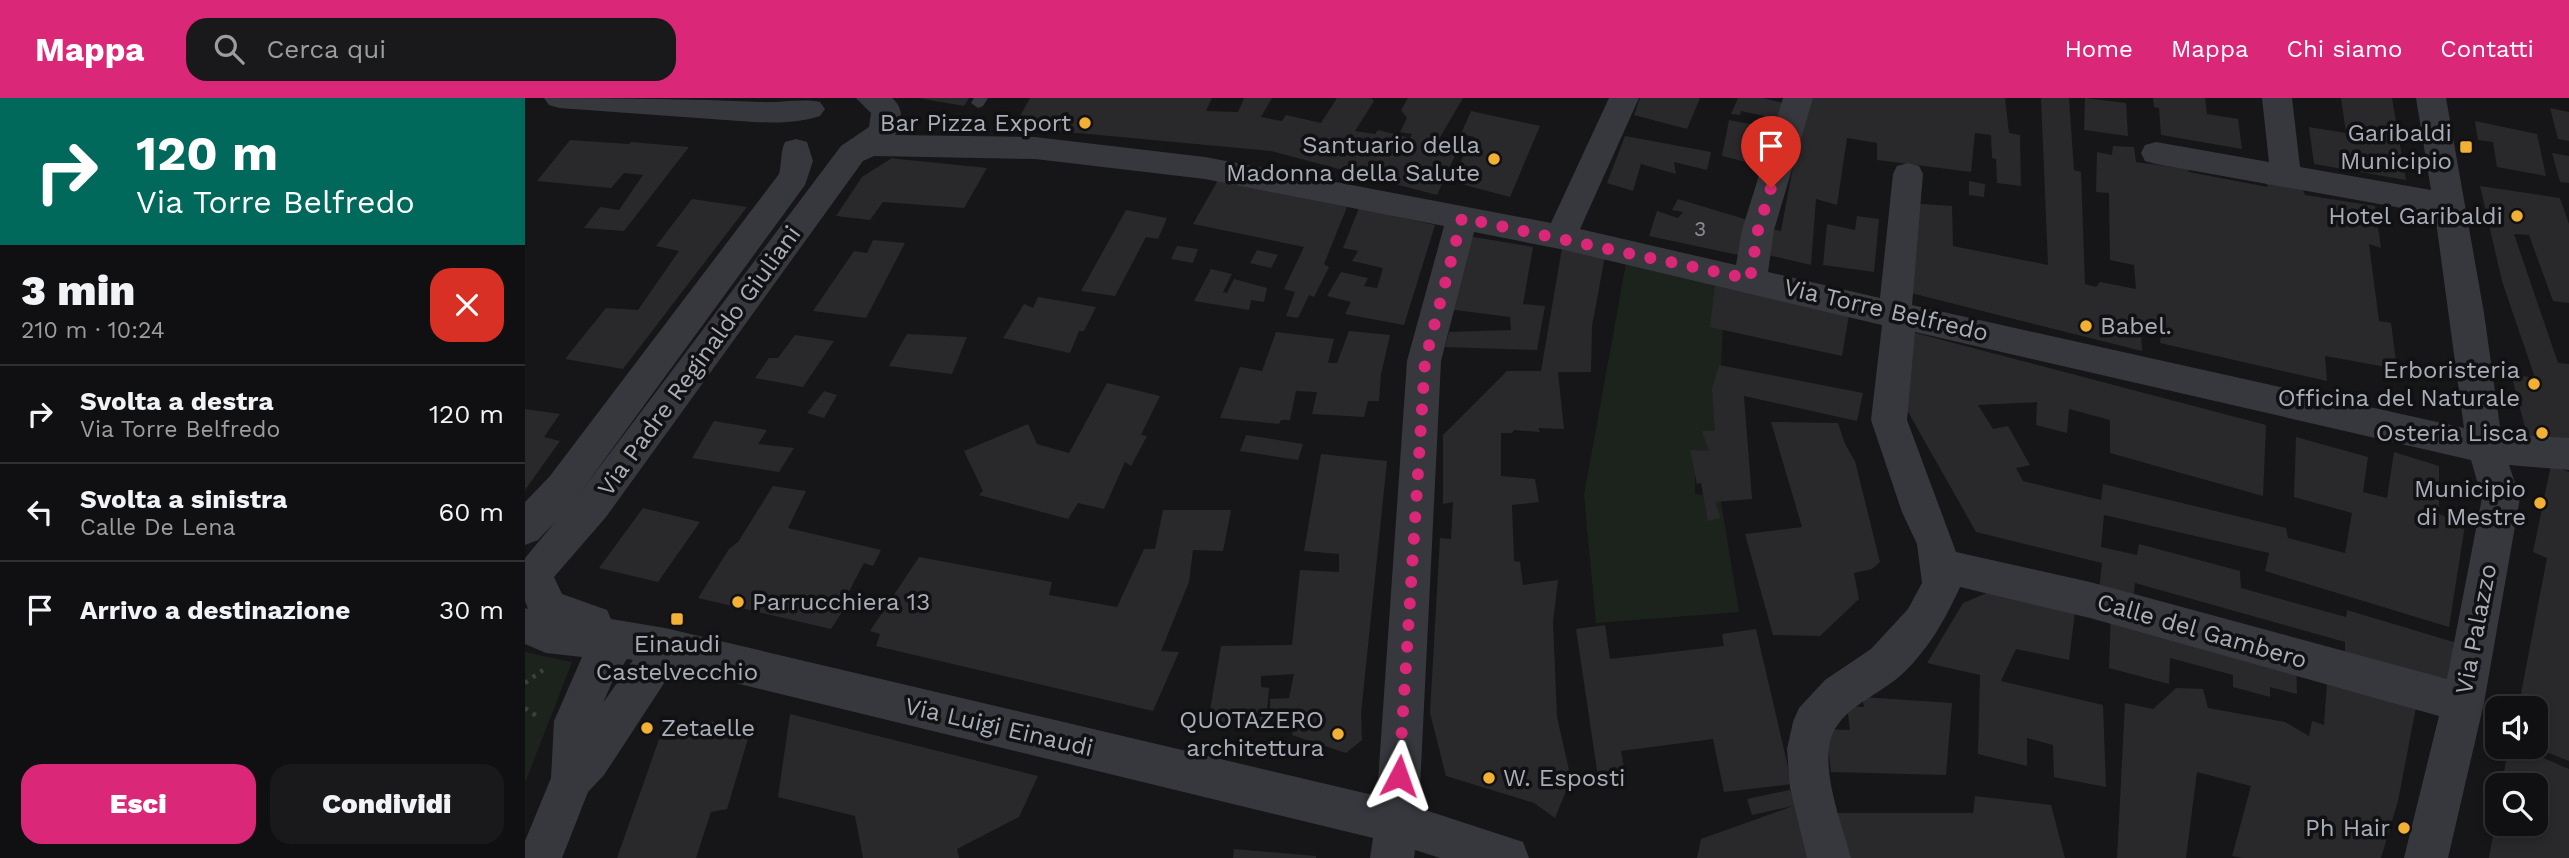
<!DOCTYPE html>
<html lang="it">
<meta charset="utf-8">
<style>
body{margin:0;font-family:"Work Sans",sans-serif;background:#19191b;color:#f1f3f6;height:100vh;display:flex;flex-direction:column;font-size:26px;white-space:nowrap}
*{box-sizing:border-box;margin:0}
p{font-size:23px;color:#9c9d9f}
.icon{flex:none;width:38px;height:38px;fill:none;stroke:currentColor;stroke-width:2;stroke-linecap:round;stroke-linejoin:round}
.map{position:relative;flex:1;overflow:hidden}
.details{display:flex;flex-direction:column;background:#101012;width:525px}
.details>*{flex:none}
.banner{background:#00695c;color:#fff;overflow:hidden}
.controls{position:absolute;left:1960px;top:598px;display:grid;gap:14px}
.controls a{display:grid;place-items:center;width:63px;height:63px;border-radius:14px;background:#101012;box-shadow:0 4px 10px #0003,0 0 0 2px #303032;font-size:35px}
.pin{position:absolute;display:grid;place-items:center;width:60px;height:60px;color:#fff;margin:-72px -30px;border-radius:50% 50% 50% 0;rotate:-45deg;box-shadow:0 0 7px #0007}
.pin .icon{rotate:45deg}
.me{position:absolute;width:77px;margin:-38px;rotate:4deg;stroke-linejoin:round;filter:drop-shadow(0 0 5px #0008)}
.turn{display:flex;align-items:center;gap:24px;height:147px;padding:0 21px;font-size:32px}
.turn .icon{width:91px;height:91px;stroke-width:2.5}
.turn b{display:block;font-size:49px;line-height:60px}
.round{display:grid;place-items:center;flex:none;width:74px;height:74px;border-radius:21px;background:#19191b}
.summary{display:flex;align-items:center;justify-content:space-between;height:119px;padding:0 21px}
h1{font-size:42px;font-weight:800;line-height:52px}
.cta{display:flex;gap:14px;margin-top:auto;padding:14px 21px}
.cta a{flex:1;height:80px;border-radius:21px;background:#db2777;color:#fff;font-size:28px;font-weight:800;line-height:80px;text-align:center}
.cta a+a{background:#19191b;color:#f1f3f6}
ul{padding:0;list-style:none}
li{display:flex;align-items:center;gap:21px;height:98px;padding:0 21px;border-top:2px solid #303032}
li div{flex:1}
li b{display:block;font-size:26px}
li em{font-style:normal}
header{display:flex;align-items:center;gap:42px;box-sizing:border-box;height:98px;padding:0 35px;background:#db2777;color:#fff}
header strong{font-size:33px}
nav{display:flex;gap:38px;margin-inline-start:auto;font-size:24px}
.search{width:490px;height:63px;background:#19191b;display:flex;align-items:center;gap:18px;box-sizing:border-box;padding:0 24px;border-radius:21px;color:#9c9d9f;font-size:26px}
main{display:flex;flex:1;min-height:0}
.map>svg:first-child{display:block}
.green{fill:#1c231d}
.building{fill:#29292c}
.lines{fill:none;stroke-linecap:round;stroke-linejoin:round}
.path{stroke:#3d3f44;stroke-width:4.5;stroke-dasharray:3.5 6;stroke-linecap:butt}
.lane{fill:#37383d;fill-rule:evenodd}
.street{fill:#37383d;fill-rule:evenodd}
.route{stroke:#db2777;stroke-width:12;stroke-dasharray:0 21.6}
.poi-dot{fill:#f2b134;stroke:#111113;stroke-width:2.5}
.labels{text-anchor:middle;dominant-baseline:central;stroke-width:7;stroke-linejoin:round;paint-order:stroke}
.number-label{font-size:21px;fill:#888b94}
.poi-label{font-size:24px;fill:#a8adb8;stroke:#111113;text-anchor:end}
.street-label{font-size:24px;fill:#a8adb8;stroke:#111113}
</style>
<header>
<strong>Mappa</strong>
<div class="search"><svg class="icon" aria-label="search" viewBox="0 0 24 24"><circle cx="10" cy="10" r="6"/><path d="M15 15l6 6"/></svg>Cerca qui</div>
<nav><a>Home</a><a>Mappa</a><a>Chi siamo</a><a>Contatti</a></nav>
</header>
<main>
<section class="details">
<div class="banner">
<div class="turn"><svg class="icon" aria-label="right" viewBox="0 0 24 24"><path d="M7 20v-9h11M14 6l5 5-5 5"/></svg><div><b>120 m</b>Via Torre Belfredo</div></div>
</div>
<div class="summary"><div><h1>3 min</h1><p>210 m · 10:24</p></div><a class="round" style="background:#d93025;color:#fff"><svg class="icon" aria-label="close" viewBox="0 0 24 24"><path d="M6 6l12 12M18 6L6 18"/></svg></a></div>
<ul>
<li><svg class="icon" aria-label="right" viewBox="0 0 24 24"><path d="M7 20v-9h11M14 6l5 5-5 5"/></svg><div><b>Svolta a destra</b><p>Via Torre Belfredo</p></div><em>120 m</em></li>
<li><svg class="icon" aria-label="left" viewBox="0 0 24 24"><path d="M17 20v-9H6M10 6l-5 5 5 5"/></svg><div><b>Svolta a sinistra</b><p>Calle De Lena</p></div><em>60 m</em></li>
<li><svg class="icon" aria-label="arrive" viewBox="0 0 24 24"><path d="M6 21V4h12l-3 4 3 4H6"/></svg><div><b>Arrivo a destinazione</b></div><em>30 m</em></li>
</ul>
<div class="cta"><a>Esci</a><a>Condividi</a></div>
</section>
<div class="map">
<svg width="2044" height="760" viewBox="0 0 2044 760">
<rect width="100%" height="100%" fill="#161618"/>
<!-- green -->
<path class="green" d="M 1102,160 L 1200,181 L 1192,359 L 1170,358 L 1170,396 L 1195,398 L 1214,514 L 1071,525 L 1059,397 Z
M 0,554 L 47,564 L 0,685 Z"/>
<!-- building -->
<path class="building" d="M 393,0 L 444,0 L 439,8 Z
M 505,0 L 687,0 L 681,13 L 713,14 L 719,0 L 747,0 L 736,19 L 757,23 L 761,17 L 796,25 L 812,0 L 846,0 L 849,3 L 830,33 L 850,36 L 853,32 L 885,40 L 887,36 L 875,34 L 882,20 L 876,12 L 883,0 L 938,0 L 914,41 L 914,45 L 934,49 L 912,97 L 746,53 L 489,29 Z
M 1115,0 L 1175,0 L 1162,31 L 1109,17 Z
M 1213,0 L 1238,0 L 1258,5 L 1253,21 L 1216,13 L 1215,17 L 1206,16 Z
M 1285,0 L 1480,0 L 1484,35 L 1495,37 L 1496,88 L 1472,85 L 1471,61 L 1467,60 L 1466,37 L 1450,35 L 1446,74 L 1352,62 L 1352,45 L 1322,40 L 1312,107 L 1291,101 L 1286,167 L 1239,156 L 1241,130 L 1256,133 L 1279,10 Z
M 1516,0 L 1544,0 L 1549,72 L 1556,74 L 1560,186 L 1571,189 L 1575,184 L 1611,191 L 1609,167 L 1585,162 L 1584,95 L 1571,94 L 1572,54 L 1587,57 L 1588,48 L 1609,49 L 1611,64 L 1663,71 L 1664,74 L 1743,89 L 1741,85 L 1778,92 L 1780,97 L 1850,108 L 1856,150 L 1844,146 L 1854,223 L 1866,225 L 1872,271 L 1800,258 L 1802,283 L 1635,245 L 1636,238 L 1616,234 L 1617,253 L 1378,193 L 1384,105 L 1427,108 L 1428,148 L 1523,167 Z
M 1560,0 L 1601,5 L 1603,38 L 1559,32 Z
M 1628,0 L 1680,0 L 1682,16 L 1713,21 L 1717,51 L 1636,37 L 1634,10 L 1629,9 Z
M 1816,0 L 1867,0 L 1881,82 L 1789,66 L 1784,29 L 1821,35 Z
M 2025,10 L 2044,14 L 2044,43 L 2033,41 Z
M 946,13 L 1015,28 L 985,99 L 925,83 L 949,39 L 936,36 Z
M 1204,22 L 1250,31 L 1237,68 L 1197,58 Z
M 1950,23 L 2012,36 L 2021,78 L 1972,69 L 1968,44 L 1953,42 Z
M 1100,38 L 1186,54 L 1182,72 L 1149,64 L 1151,76 L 1116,66 L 1108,93 L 1082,85 Z
M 45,42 L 104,46 L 106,44 L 164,49 L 99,133 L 59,130 L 75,109 L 94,112 L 118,77 L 99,75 L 86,90 L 12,83 Z
M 2027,55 L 2044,58 L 2044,85 L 2035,84 Z
M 367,60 L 373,61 L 462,70 L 439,110 L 358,104 L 345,122 L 311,118 L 337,79 Z
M 693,82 L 822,109 L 799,166 L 804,169 L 789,199 L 784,197 L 773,220 L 761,218 L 770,194 L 759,191 L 779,149 L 668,126 Z
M 1444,83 L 1460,86 L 1459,99 L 1444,97 Z
M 1955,88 L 2035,100 L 2044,126 L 2044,205 L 2028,203 L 2004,137 L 1989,136 L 2033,265 L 2044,266 L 2044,351 L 2005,348 L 1986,276 L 2010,280 L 1977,183 Z
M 167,101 L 222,109 L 98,271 L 40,261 L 81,210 L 113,212 L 154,153 L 131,148 Z
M 1153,101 L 1223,122 L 1218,158 L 1124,138 L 1132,113 L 1153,120 L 1158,114 L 1147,112 Z
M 834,110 L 910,127 L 879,227 L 820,216 L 826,204 L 802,198 L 816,174 L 843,180 L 839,188 L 852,190 L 858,170 L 827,163 L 833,153 L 818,150 Z
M 601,112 L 642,120 L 633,141 L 621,139 L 590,198 L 556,193 Z
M 1332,118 L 1354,121 L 1349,174 L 1298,167 L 1302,126 L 1330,132 Z
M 943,138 L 1008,149 L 998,206 L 1020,208 L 1012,252 L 920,249 L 924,234 L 986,232 L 985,219 L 922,211 Z
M 348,142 L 380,145 L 341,220 L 288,213 L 329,153 L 342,155 Z
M 652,148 L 673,151 L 668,165 L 646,161 Z
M 1037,150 L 1080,158 L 1067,228 L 1066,274 L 1033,274 L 1039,331 L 1013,330 L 1015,334 L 989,332 L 987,335 L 976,335 L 976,378 L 1010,381 L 1014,404 L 987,407 L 989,463 L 995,464 L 998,487 L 1033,482 L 1028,524 L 1032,619 L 1046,681 L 1030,720 L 1009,705 L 921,678 L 905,615 L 915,440 L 926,441 L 928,404 L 918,406 L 918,337 L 982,273 L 1016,273 Z
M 732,152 L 753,157 L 746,170 L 725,165 Z
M 686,171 L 707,176 L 698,194 L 702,195 L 709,181 L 742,190 L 739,204 L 726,202 L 724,212 L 669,203 Z
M 1190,188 L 1325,211 L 1317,258 L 1185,229 Z
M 513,199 L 571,209 L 559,233 L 554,233 L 545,255 L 478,240 L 499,206 L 508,210 Z
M 824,233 L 865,237 L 856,276 L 854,303 L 843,303 L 839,319 L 787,316 L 792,294 L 771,293 L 765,322 L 756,322 L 754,326 L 695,320 L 715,269 L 737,273 L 751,234 L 809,241 L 803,265 L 812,265 Z
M 1383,233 L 1741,327 L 1738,398 L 1585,355 L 1585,322 L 1544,311 L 1542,335 L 1511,327 L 1512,304 L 1453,307 L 1468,331 L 1483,328 L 1505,367 L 1491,370 L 1498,383 L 1576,402 L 1578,386 L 1761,430 L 1763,440 L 1820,455 L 1827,415 L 1769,399 L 1771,339 L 1843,359 L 1838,394 L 1862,400 L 1869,354 L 1914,368 L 1914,416 L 1940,427 L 1924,529 L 1740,473 L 1744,455 L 1579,417 L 1576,449 L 1612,457 L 1614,446 L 1715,473 L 1716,490 L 1821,519 L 1822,512 L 1932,545 L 1926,587 L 1820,554 L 1820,544 L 1610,485 L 1608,503 L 1574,493 L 1577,465 L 1451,434 L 1382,312 Z
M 382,236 L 442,239 L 427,276 L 364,268 Z
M 270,237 L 309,243 L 278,289 L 230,280 L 244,260 L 253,260 Z
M 1194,267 L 1338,295 L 1332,323 L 1219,298 L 1227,401 L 1190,404 L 1196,420 L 1183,423 L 1176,385 L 1172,386 L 1165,352 L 1184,353 L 1177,333 L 1190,333 L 1187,291 Z
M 582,285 L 635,298 L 616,337 L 622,338 L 606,368 L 600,364 L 579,411 L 553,405 L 543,421 L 454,397 L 458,393 L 439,353 L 503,326 L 512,346 L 544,355 Z
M 299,293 L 312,297 L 299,320 L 282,315 Z
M 0,311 L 35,316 L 19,339 L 35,343 L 0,392 Z
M 189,323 L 242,332 L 233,346 L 269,350 L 254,374 L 167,360 Z
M 1246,324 L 1313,325 L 1320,346 L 1330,363 L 1355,464 L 1347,471 L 1329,475 L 1334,501 L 1295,538 L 1248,537 L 1220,436 L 1277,429 Z
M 721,337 L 778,346 L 773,362 L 715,353 Z
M 796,356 L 862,363 L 836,616 L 837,642 L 821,655 L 767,637 L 771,620 L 745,622 L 745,601 L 764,600 L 769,576 L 736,578 L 736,589 L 744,590 L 741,623 L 683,624 L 696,548 L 767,547 L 775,472 L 814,474 L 814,456 L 779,453 Z
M 2026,367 L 2044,374 L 2044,663 L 2011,650 L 2011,611 L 1993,611 L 2022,460 L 2008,454 Z
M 248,388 L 281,393 L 263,430 L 356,452 L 348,468 L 339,465 L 322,497 L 325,502 L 306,531 L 173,500 L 204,451 L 213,444 Z
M 118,410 L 175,424 L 133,484 L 74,470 Z
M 638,412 L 706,412 L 698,453 L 668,452 L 664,484 L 636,553 L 654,554 L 628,613 L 351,548 L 355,536 L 345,533 L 394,459 L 527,484 L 524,497 L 592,509 L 619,451 L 630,451 Z
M 1464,494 L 1550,514 L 1544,562 L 1491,551 L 1476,583 L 1578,607 L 1581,689 L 1529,679 L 1528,647 L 1502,640 L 1502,668 L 1453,656 L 1455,577 L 1402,565 L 1438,505 Z
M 1586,515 L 1771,563 L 1772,596 L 1745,589 L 1745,599 L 1708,589 L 1708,577 L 1645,560 L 1644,586 L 1584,570 Z
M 1080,527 L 1085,561 L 1199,548 L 1197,536 L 1231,531 L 1267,686 L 1199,694 L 1188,641 L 1096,653 L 1100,676 L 1073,679 L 1051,531 Z
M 1803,569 L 1892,604 L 1873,703 L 1856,760 L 1719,760 L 1707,758 L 1726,688 L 1672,674 L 1661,760 L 1592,760 L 1600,605 L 1628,611 L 1651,590 L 1678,591 L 1683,610 L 1760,624 L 1784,638 L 1787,623 L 1799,627 Z
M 1337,599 L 1427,605 L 1421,677 L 1306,674 L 1301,631 L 1325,632 L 1322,608 L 1339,609 Z
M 265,616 L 513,678 L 494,719 L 432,751 L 434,760 L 338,760 L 330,718 L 253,699 Z
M 184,623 L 226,631 L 202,711 L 186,714 L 171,760 L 92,760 L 137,633 Z
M 1983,649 L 1993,649 L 2044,671 L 2044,760 L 1964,760 L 1970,726 L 2011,726 L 2011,688 L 1977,688 Z
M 1265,692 L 1291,760 L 1172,760 L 1176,741 L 1268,708 L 1227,717 L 1222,701 Z
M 1450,698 L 1526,707 L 1540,760 L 1316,760 L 1301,715 L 1448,715 Z
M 709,751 L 791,758 L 791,760 L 708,760 Z"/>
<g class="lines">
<!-- path -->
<path class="path" d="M 0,585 L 18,572
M 0,610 L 13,619"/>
<!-- lane -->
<path class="lane" d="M 449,0 L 463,0 L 458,8 L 453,10 L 446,5 Z"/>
<!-- street -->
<path class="street" d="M 19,0 C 92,0 164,1 236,4 C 256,5 277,0 295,4 L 300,11 L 295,18 C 273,25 251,25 228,24 L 34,10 L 24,7 Z
M 331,0 L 367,0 C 379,10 378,24 370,37 L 510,39 L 680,59 L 1026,125 L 1084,0 L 1114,0 L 1055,131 L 1211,167 L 1217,132 L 1258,0 L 1288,0 L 1249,132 L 1243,174 L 1355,200 L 1368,76 L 1372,68 L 1383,65 L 1394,68 L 1398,76 L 1387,207 L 1939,330 L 1910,116 L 1631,66 L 1620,63 L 1616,55 L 1620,47 L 1631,44 L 1744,64 L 1737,0 L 1767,0 L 1775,69 L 1906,92 L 1891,0 L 1921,0 L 1959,215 L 1976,336 L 2044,340 L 2044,372 L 1984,367 L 1995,400 L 1959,605 L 1923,760 L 1879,760 L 1914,618 L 1565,520 L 1435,489 C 1420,522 1402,554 1375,578 C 1350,600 1309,612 1304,649 C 1300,685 1317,726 1326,760 L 1282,760 L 1265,690 L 1262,651 L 1268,624 L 1274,610 L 1300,582 L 1346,551 L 1383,511 L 1397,485 L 1392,446 L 1377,414 L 1346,322 L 1357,227 L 1035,151 L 949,134 L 916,263 L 894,710 L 998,744 L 1004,760 L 915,760 L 890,752 L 889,760 L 845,760 L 848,740 L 149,570 L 79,677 L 63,694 L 37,760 L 0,760 L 0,743 L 26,680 L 29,623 L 57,559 L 21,555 L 0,546 L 0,510 L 3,511 L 0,503 L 0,460 L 30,424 L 13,442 L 0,447 L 0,404 L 25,378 L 254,76 C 257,65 255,54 260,44 L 271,41 L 282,44 L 288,63 L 280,87 L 55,395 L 316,48 L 344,29 L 346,15 ZM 349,58 L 510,61 L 680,81 L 919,128 L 882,263 L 852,698 L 140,530 L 86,521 L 82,512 L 37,496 L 29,479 L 81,419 L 338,63 ZM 1390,234 L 1946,362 L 1957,400 L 1922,581 L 1565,484 L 1431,454 L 1382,322 ZM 102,561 L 108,562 L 78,605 L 88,582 Z"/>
</g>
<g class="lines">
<!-- route -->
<path class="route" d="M 874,678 L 900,263 L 937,120 L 1225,181 L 1233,132 L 1246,90"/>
</g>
<!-- markers -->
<g class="poi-dot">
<circle cx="560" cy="25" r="7"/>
<rect x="1934" y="42" width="14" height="14" rx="3.5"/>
<circle cx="969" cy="61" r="7"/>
<circle cx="1992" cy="118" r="7"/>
<circle cx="1561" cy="228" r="7"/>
<circle cx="2009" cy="286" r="7"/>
<circle cx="2017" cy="335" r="7"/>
<circle cx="2015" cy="405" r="7"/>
<circle cx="213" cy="504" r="7"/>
<rect x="145" y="514" width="14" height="14" rx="3.5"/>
<circle cx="122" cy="630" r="7"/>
<circle cx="813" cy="636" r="7"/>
<circle cx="964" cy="680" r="7"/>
<circle cx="1879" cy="730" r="7"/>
</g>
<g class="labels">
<!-- number labels -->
<g class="number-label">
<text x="1175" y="130">3</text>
</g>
<!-- poi labels -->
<g class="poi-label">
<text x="546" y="25">Bar Pizza Export</text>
<text x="1927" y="35">Garibaldi<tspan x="1927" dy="28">Municipio</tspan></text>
<text x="955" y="47">Santuario della<tspan x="955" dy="28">Madonna della Salute</tspan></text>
<text x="1978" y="118">Hotel Garibaldi</text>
<text x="1575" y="228" text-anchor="start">Babel.</text>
<text x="1995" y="272">Erboristeria<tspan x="1995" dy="28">Officina del Naturale</tspan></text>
<text x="2003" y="335">Osteria Lisca</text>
<text x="2001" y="391">Municipio<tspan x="2001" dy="28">di Mestre</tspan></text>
<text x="227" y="504" text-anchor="start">Parrucchiera 13</text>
<text x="152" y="546" text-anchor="middle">Einaudi<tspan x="152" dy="28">Castelvecchio</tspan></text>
<text x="799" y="622">QUOTAZERO<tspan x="799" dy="28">architettura</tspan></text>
<text x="136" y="630" text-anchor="start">Zetaelle</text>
<text x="978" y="680" text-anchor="start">W. Esposti</text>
<text x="1865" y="730">Ph Hair</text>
</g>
<!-- street labels -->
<g class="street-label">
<text transform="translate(1361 212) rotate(13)">Via Torre Belfredo</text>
<text transform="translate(174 263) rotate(-54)">Via Padre Reginaldo Giuliani</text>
<text transform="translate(1951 531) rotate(-79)">Via Palazzo</text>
<text transform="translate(1677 533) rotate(16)">Calle del Gambero</text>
<text transform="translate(474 629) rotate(13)">Via Luigi Einaudi</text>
</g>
</g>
</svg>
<div class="controls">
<a><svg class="icon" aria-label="sound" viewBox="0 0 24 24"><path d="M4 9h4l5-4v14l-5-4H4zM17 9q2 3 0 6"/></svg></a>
<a><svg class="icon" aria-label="search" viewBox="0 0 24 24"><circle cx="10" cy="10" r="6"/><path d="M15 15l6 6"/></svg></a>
</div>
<div class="pin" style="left:1246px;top:90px;background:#d93025"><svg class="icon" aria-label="arrive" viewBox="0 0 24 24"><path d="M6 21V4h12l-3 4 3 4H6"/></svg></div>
<svg class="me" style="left:874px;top:678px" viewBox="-20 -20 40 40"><path d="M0-17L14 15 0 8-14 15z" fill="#db2777" stroke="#fff" stroke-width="4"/></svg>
</div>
</main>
